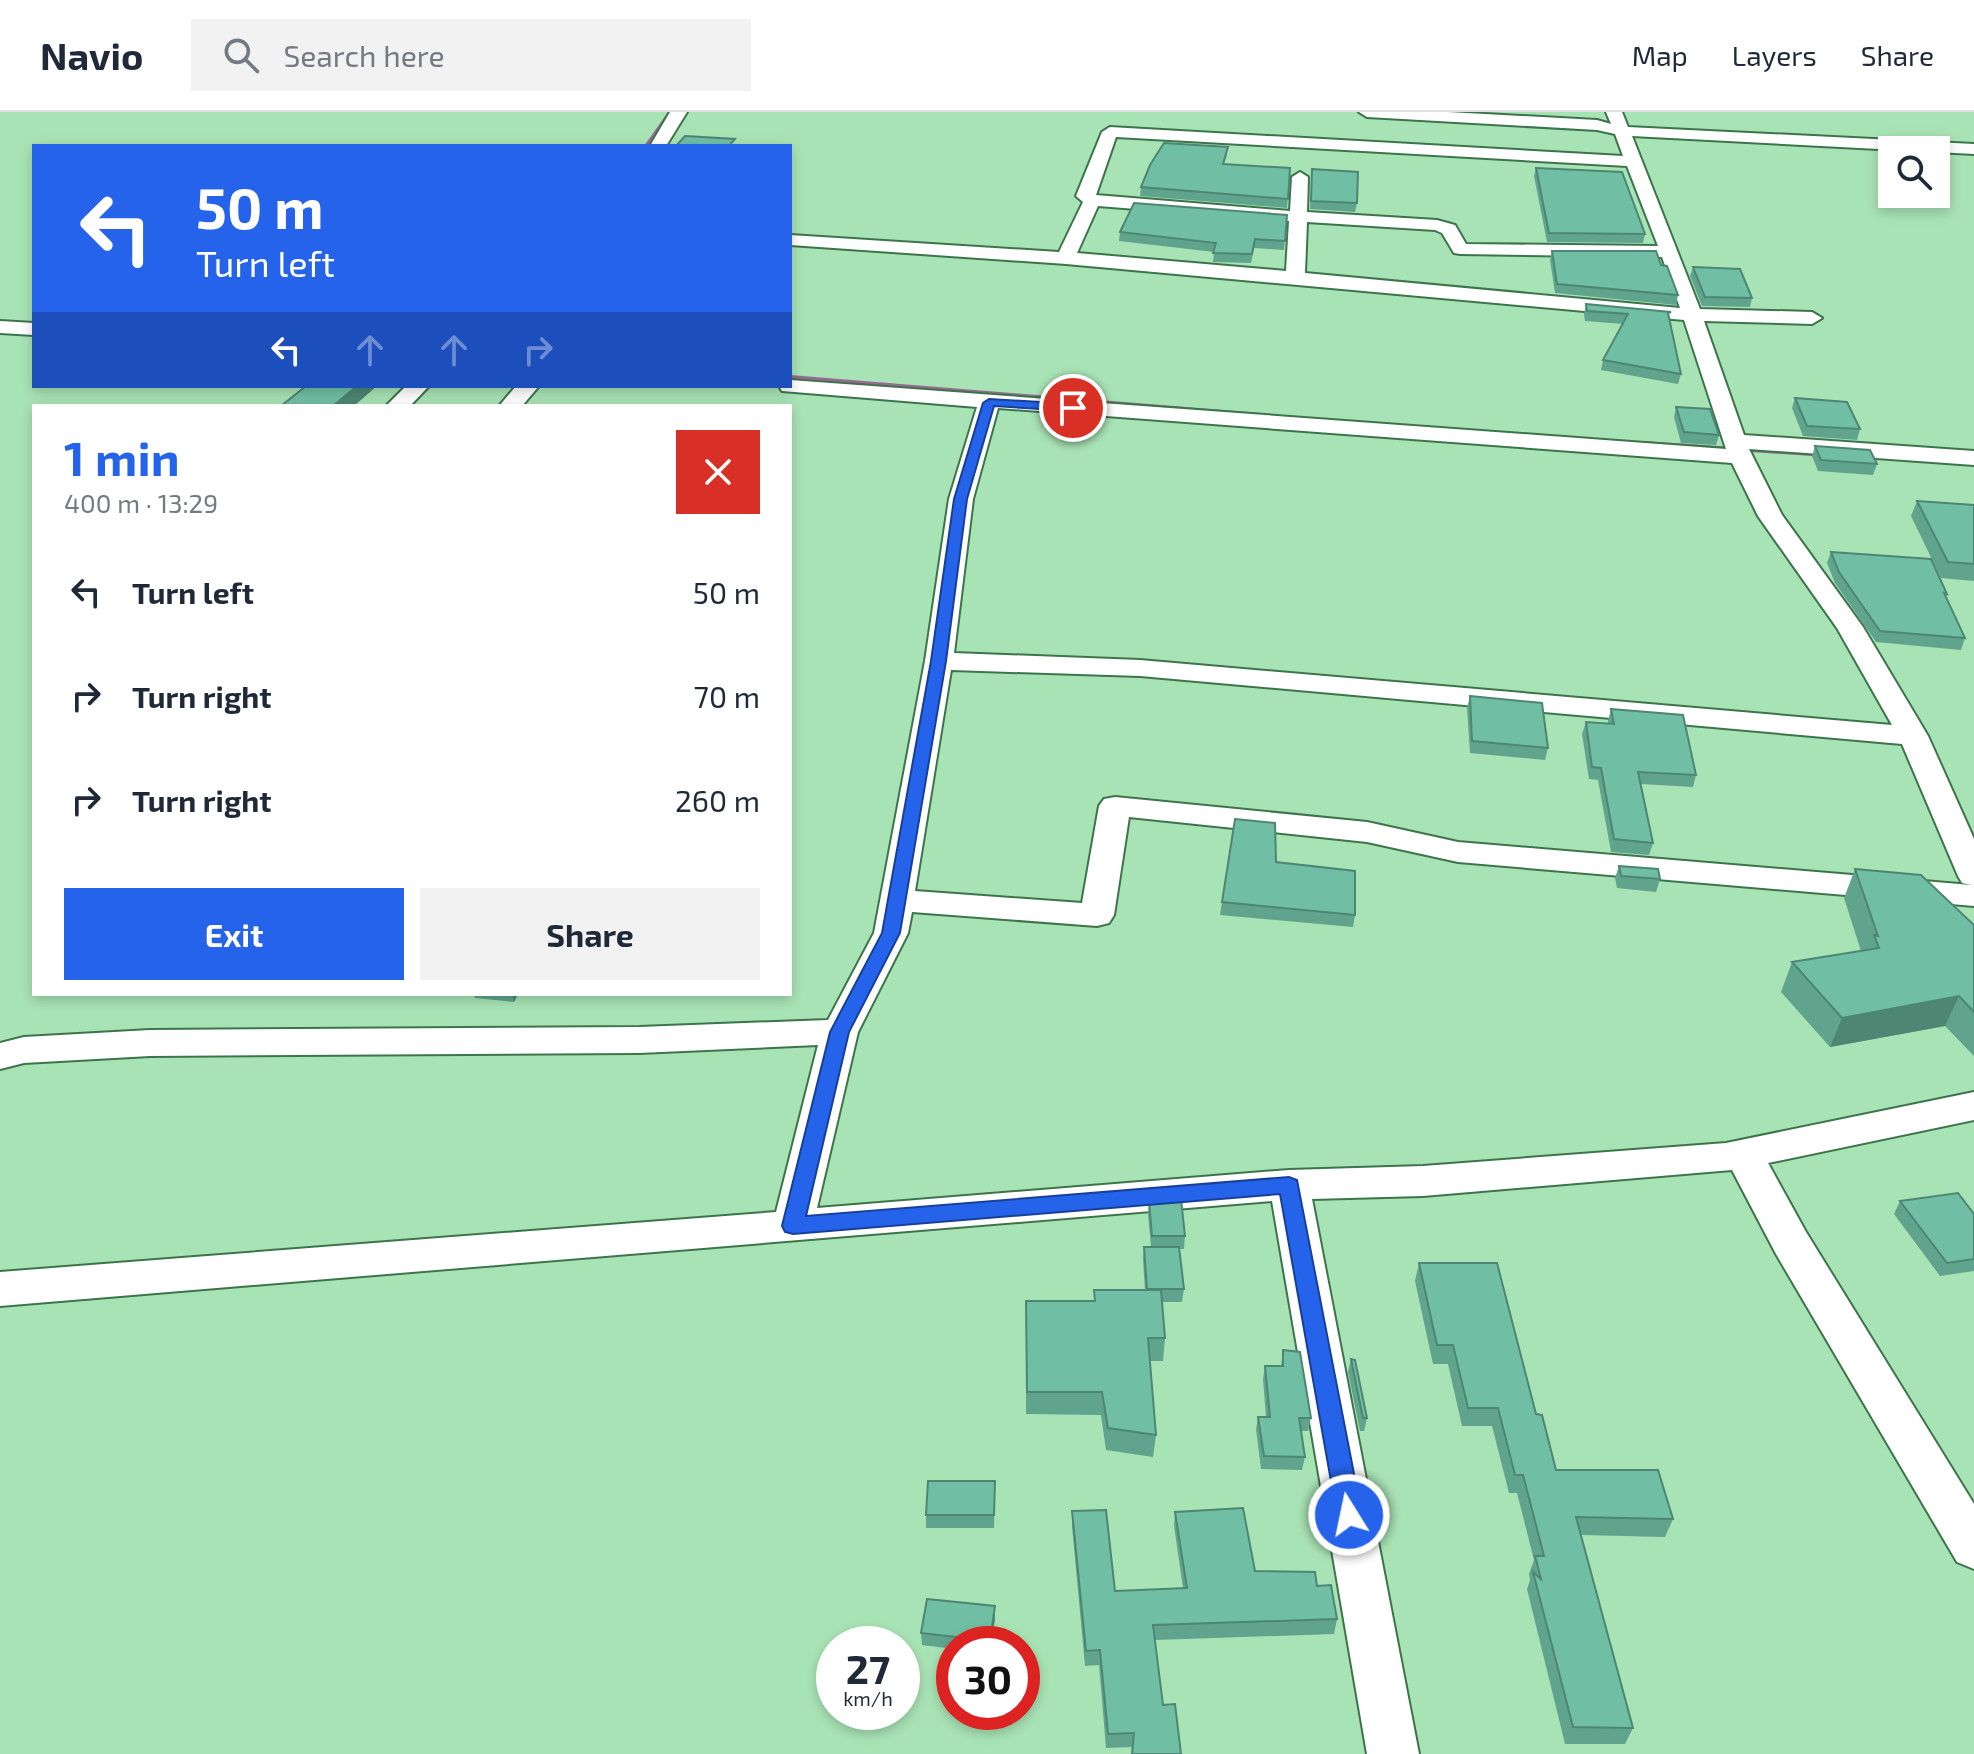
<!DOCTYPE html>
<meta charset="utf-8">
<style>
body{margin:0;font-family:"Exo 2",sans-serif;background:#f2f2f3;color:#1f2937;height:100vh;display:flex;flex-direction:column;font-size:30px;white-space:nowrap}
*{box-sizing:border-box;margin:0}
p{font-size:26px;color:#747a83}
.icon{flex:none;width:44px;height:44px;fill:none;stroke:currentColor;stroke-width:2;stroke-linecap:round;stroke-linejoin:round}
.map{position:relative;flex:1;overflow:hidden}
.panel{position:absolute;left:32px;top:292px;width:760px;height:592px;display:flex;flex-direction:column;background:#fff;border-radius:0px;box-shadow:0 4px 12px #0003}
.panel>*{flex:none}
.hud{position:absolute;left:32px;top:32px;width:760px;height:244px;border-radius:0px;box-shadow:0 4px 12px #0003;background:#2563eb;color:#fff;overflow:hidden}
.buttons{position:absolute;left:1878px;top:24px;display:grid;gap:16px}
.buttons a{display:grid;place-items:center;width:72px;height:72px;border-radius:0px;background:#fff;box-shadow:0 4px 12px #0003;font-size:40px}
.speed{position:absolute;left:816px;top:1514px;display:flex;gap:16px;font-size:40px;font-weight:700;text-align:center}
.speed>*{display:grid;place-content:center;width:104px;height:104px;border-radius:50%;background:#fff;box-shadow:0 4px 12px #0003;line-height:1}
.speed small{font-size:20px;font-weight:400}
.speed .limit{border:12px solid #d22;background:#fff;color:#111}
.pin{position:absolute;display:grid;place-items:center;width:68px;height:68px;color:#fff;margin:-34px;border:4px solid #fff;border-radius:50%;box-shadow:0 2px 8px #0007}
.me{position:absolute;width:88px;margin:-44px;rotate:350deg;stroke-linejoin:round;filter:drop-shadow(0 0 6px #0008)}
.turn{display:flex;align-items:center;gap:28px;height:168px;padding:0 32px;font-size:36px}
.turn .icon{width:104px;height:104px;stroke-width:2.5}
.turn b{display:block;font-size:56px;line-height:68px}
.lanes{display:flex;align-items:center;height:76px;padding:0 32px;background:#0003;justify-content:center;gap:40px;direction:ltr}
.lanes .off{opacity:.35}
.round{display:grid;place-items:center;flex:none;width:84px;height:84px;border-radius:0px;background:#f2f2f3}
.overview{display:flex;align-items:center;justify-content:space-between;height:136px;padding:0 32px}
h1{font-size:48px;font-weight:700;line-height:60px;color:#2563eb}
.button{display:flex;gap:16px;margin-top:auto;padding:16px 32px}
.button a{flex:1;height:92px;border-radius:0px;background:#2563eb;color:#fff;font-size:32px;font-weight:700;line-height:92px;text-align:center}
.button a+a{background:#f2f2f3;color:#1f2937}
ul{padding:0;list-style:none}
li{display:flex;align-items:center;gap:24px;height:104px;padding:0 32px}
li div{flex:1}
li b{display:block;font-size:30px}
li em{font-style:normal}
header{display:flex;align-items:center;gap:48px;box-sizing:border-box;height:112px;padding:0 40px;background:#fff;border-bottom:2px solid #e0e1e3}
header strong{font-size:38px}
nav{display:flex;gap:44px;margin-inline-start:auto;font-size:28px}
.search{width:560px;height:72px;background:#f2f2f3;display:flex;align-items:center;gap:20px;box-sizing:border-box;padding:0 28px;border-radius:0px;color:#747a83;font-size:30px}
.map>svg:first-child{display:block}
.lines{fill:none;stroke-linecap:round;stroke-linejoin:round}
.stream{fill:#996893;fill-rule:evenodd}
.minor-casing{stroke:#3d744c;stroke-width:4}
.minor{fill:#fff;fill-rule:evenodd}
.wall{fill:#60a48e}
.shaded-wall{fill:#4e8674}
.building{fill:#70bfa5;stroke:#4e8674;stroke-width:2}
.route{fill:#2563eb;stroke:#184099;stroke-width:2}
</style>
<header>
<strong>Navio</strong>
<div class="search"><svg class="icon" aria-label="search" viewBox="0 0 24 24"><circle cx="10" cy="10" r="6"/><path d="M15 15l6 6"/></svg>Search here</div>
<nav><a>Map</a><a>Layers</a><a>Share</a></nav>
</header>
<div class="map">
<svg width="1974" height="1642" viewBox="0 0 1974 1642">
<rect width="100%" height="100%" fill="#a8e3b5"/>
<g class="lines">
<!-- stream -->
<path class="stream" d="M 668,0 L 674,0 L 650,34 L 644,34 Z
M 790,263 L 1261,301 L 1265,303 L 1261,305 L 790,267 Z
M 1643,329 L 1827,341 L 1831,343 L 1827,345 L 1646,333 L 1643,333 Z"/>
<!-- minor casing -->
<g class="minor-casing">
<path id="minor" d="M 670,0 L 687,0 L 666,34 L 650,34 Z
M 1359,0 L 1448,0 L 1597,8 L 1611,12 L 1606,0 L 1622,0 L 1628,15 L 1974,32 L 1974,42 L 1632,24 L 1700,197 L 1812,200 L 1822,206 L 1812,212 L 1704,209 L 1744,323 L 1974,339 L 1974,353 L 1749,337 L 1782,403 L 1863,515 L 1928,624 L 1974,727 L 1974,794 L 1458,750 L 1367,730 L 1129,705 L 1114,803 L 1109,811 L 1097,814 L 912,800 L 908,821 L 858,920 L 817,1096 L 1289,1058 L 1423,1054 L 1726,1031 L 1974,980 L 1974,1008 L 1768,1051 L 1806,1120 L 1974,1392 L 1974,1457 L 1957,1450 L 1776,1142 L 1732,1058 L 1423,1084 L 1312,1087 L 1419,1642 L 1367,1642 L 1272,1089 L 0,1194 L 0,1160 L 776,1100 L 818,933 L 639,941 L 150,944 L 24,951 L 0,957 L 0,931 L 24,925 L 150,918 L 639,915 L 828,908 L 874,821 L 925,549 L 949,387 L 977,295 L 782,279 L 779,274 L 790,274 L 790,268 L 1726,337 L 1684,208 L 1066,152 L 790,133 L 790,123 L 1059,140 L 1083,90 L 1076,84 L 1102,20 L 1110,15 L 1623,44 L 1615,22 L 1597,18 L 1367,5 ZM 1116,25 L 1627,54 L 1658,134 L 1466,132 L 1455,113 L 1437,108 L 1307,100 L 1308,65 L 1300,60 L 1292,65 L 1290,99 L 1096,83 ZM 1098,94 L 1289,109 L 1286,159 L 1077,141 ZM 1307,110 L 1435,118 L 1442,121 L 1454,141 L 1460,142 L 1662,145 L 1680,196 L 1305,161 ZM 998,296 L 1732,351 L 1758,404 L 1837,516 L 1892,613 L 1140,548 L 954,541 L 973,387 ZM 951,558 L 1140,564 L 1902,632 L 1958,764 L 1962,771 L 1971,773 L 1458,730 L 1367,710 L 1115,685 L 1104,687 L 1099,694 L 1082,791 L 915,779 Z
M 0,209 L 34,211 L 34,223 L 0,221 Z
M 406,274 L 429,274 L 410,294 L 386,294 Z
M 516,274 L 539,274 L 522,294 L 499,294 Z"/>
</g>
<!-- minor -->
<use href="#minor" class="minor"/>
</g>
<!-- wall -->
<path class="wall" d="M 1227,43 L 1224,52 L 1290,56 L 1287,96 L 1140,84 L 1141,75 Z
M 1536,56 L 1645,122 L 1643,131 L 1547,130 L 1534,64 Z
M 1312,57 L 1357,91 L 1355,100 L 1310,97 Z
M 1287,103 L 1284,138 L 1254,136 L 1251,151 L 1213,150 L 1214,140 L 1119,129 L 1120,120 Z
M 1552,139 L 1661,153 L 1678,183 L 1676,193 L 1555,181 L 1550,148 Z
M 1693,155 L 1752,186 L 1750,195 L 1702,194 L 1690,164 Z
M 1586,192 L 1669,207 L 1681,262 L 1678,272 L 1601,258 L 1603,248 L 1623,212 L 1585,209 L 1584,202 Z
M 1795,286 L 1860,317 L 1857,328 L 1803,324 L 1792,296 Z
M 1676,295 L 1719,323 L 1716,333 L 1681,331 L 1674,305 Z
M 1815,334 L 1877,352 L 1873,363 L 1818,359 L 1812,344 Z
M 1917,389 L 1974,393 L 1974,469 L 1941,466 L 1911,404 Z
M 1831,440 L 1947,482 L 1946,486 L 1965,526 L 1961,538 L 1876,530 L 1835,471 L 1827,451 Z
M 1470,584 L 1548,636 L 1545,648 L 1470,641 L 1467,596 Z
M 1611,597 L 1696,663 L 1693,675 L 1641,672 L 1653,731 L 1649,743 L 1611,740 L 1598,668 L 1589,667 L 1582,622 L 1586,610 L 1608,612 L 1608,609 Z
M 1276,750 L 1355,803 L 1353,815 L 1220,803 L 1222,790 Z
M 1619,754 L 1660,767 L 1656,780 L 1617,776 L 1615,766 Z
M 1855,757 L 1974,813 L 1974,944 L 1945,914 L 1830,935 L 1781,880 L 1792,850 L 1861,839 L 1844,786 Z
M 474,882 L 518,882 L 514,890 L 475,886 Z
M 1149,1089 L 1185,1124 L 1184,1137 L 1179,1137 L 1184,1177 L 1182,1190 L 1162,1190 L 1165,1226 L 1163,1249 L 1150,1249 L 1156,1323 L 1153,1345 L 1106,1338 L 1101,1303 L 1026,1302 L 1026,1189 L 1094,1189 L 1094,1178 L 1145,1178 L 1143,1148 L 1144,1135 L 1151,1135 L 1148,1102 Z
M 1900,1089 L 1974,1102 L 1974,1159 L 1940,1164 L 1894,1102 Z
M 1419,1151 L 1536,1302 L 1556,1358 L 1673,1407 L 1665,1425 L 1581,1423 L 1633,1616 L 1625,1632 L 1565,1632 L 1527,1477 L 1530,1468 L 1529,1462 L 1534,1448 L 1517,1381 L 1509,1381 L 1492,1314 L 1462,1314 L 1448,1252 L 1433,1252 L 1415,1169 Z
M 1283,1238 L 1311,1306 L 1308,1319 L 1301,1319 L 1305,1345 L 1302,1358 L 1261,1357 L 1256,1317 L 1258,1305 L 1266,1305 L 1263,1267 L 1265,1254 L 1281,1254 Z
M 1351,1247 L 1367,1306 L 1364,1319 L 1360,1319 L 1348,1260 Z
M 995,1369 L 994,1416 L 926,1416 L 926,1403 Z
M 1072,1399 L 1115,1479 L 1183,1476 L 1174,1414 L 1175,1400 L 1255,1459 L 1317,1474 L 1337,1507 L 1334,1522 L 1155,1528 L 1133,1635 L 1106,1636 L 1099,1553 L 1085,1554 L 1072,1414 Z
M 995,1507 L 991,1532 L 954,1532 L 954,1537 L 922,1533 L 921,1521 Z"/>
<!-- shaded-wall -->
<path class="shaded-wall" d="M 357,274 L 377,274 L 354,294 L 333,294 Z
M 512,882 L 518,882 L 514,890 Z
M 1959,884 L 1945,914 L 1830,935 L 1842,906 Z
M 995,1494 L 995,1507 L 991,1532 L 990,1532 Z"/>
<!-- building -->
<path class="building" d="M 685,24 L 735,27 L 729,34 L 676,34 Z
M 1164,31 L 1228,35 L 1223,52 L 1290,56 L 1288,87 L 1141,75 L 1150,53 Z
M 1536,56 L 1622,60 L 1645,122 L 1549,121 Z
M 1312,57 L 1358,60 L 1357,91 L 1311,89 Z
M 1134,91 L 1287,103 L 1285,129 L 1255,127 L 1252,142 L 1213,141 L 1216,131 L 1120,120 Z
M 1552,139 L 1656,139 L 1661,153 L 1667,154 L 1678,183 L 1557,172 Z
M 1693,155 L 1740,157 L 1752,186 L 1705,185 Z
M 1586,192 L 1671,200 L 1668,201 L 1681,262 L 1603,248 L 1628,202 L 1587,199 Z
M 306,274 L 357,274 L 333,294 L 281,294 Z
M 1795,286 L 1847,290 L 1860,317 L 1807,314 Z
M 1676,295 L 1710,297 L 1719,323 L 1684,320 Z
M 1815,334 L 1870,338 L 1877,352 L 1821,348 Z
M 1917,389 L 1974,393 L 1974,452 L 1948,450 Z
M 1831,440 L 1931,447 L 1947,482 L 1944,481 L 1965,526 L 1880,519 L 1839,460 Z
M 1470,584 L 1542,591 L 1548,636 L 1472,629 Z
M 1611,597 L 1683,603 L 1696,663 L 1638,660 L 1653,731 L 1614,727 L 1601,656 L 1592,655 L 1586,610 L 1614,612 Z
M 1235,707 L 1275,711 L 1276,750 L 1355,759 L 1355,803 L 1222,790 Z
M 1619,754 L 1658,757 L 1660,767 L 1621,764 Z
M 1855,757 L 1921,763 L 1974,813 L 1974,900 L 1959,884 L 1842,906 L 1792,850 L 1879,836 L 1874,823 L 1878,824 Z
M 1958,1081 L 1974,1102 L 1974,1147 L 1947,1151 L 1900,1089 Z
M 1181,1087 L 1185,1124 L 1152,1124 L 1149,1089 Z
M 1144,1135 L 1179,1135 L 1184,1177 L 1147,1177 Z
M 1419,1151 L 1497,1151 L 1536,1302 L 1542,1303 L 1556,1358 L 1658,1358 L 1673,1407 L 1576,1405 L 1633,1616 L 1573,1615 L 1533,1460 L 1541,1467 L 1535,1444 L 1544,1444 L 1523,1363 L 1515,1363 L 1498,1296 L 1468,1296 L 1453,1233 L 1437,1233 Z
M 1094,1178 L 1161,1178 L 1165,1226 L 1148,1226 L 1156,1323 L 1108,1316 L 1102,1280 L 1027,1280 L 1026,1189 L 1095,1189 Z
M 1283,1238 L 1300,1240 L 1311,1306 L 1299,1306 L 1305,1345 L 1264,1344 L 1258,1305 L 1270,1305 L 1265,1254 L 1283,1254 Z
M 1351,1247 L 1355,1248 L 1367,1306 L 1363,1306 Z
M 928,1369 L 995,1369 L 994,1403 L 926,1403 Z
M 1243,1396 L 1255,1459 L 1315,1460 L 1317,1474 L 1331,1473 L 1337,1507 L 1153,1513 L 1163,1593 L 1175,1592 L 1181,1642 L 1132,1642 L 1134,1621 L 1108,1622 L 1100,1538 L 1086,1539 L 1072,1399 L 1106,1398 L 1115,1479 L 1187,1476 L 1175,1400 Z
M 927,1487 L 995,1494 L 990,1529 L 921,1521 Z"/>
<!-- route -->
<path class="route" d="M 989,287 L 1073,292 L 1079,296 L 1073,299 L 994,294 L 967,387 L 946,549 L 900,821 L 849,920 L 806,1104 L 1289,1065 L 1297,1068 L 1362,1403 L 1358,1411 L 1349,1414 L 1340,1411 L 1337,1403 L 1280,1082 L 793,1122 L 785,1120 L 782,1114 L 830,920 L 882,821 L 931,549 L 954,387 L 983,291 Z"/>
</svg>
<div class="buttons">
<a><svg class="icon" aria-label="search" viewBox="0 0 24 24"><circle cx="10" cy="10" r="6"/><path d="M15 15l6 6"/></svg></a>
</div>
<div class="speed"><div>27<small>km/h</small></div><div class="limit">30</div></div>
<div class="pin" style="left:1073px;top:296px;background:#d93025"><svg class="icon" aria-label="arrive" viewBox="0 0 24 24"><path d="M6 21V4h12l-3 4 3 4H6"/></svg></div>
<svg class="me" style="left:1349px;top:1403px" viewBox="-20 -20 40 40"><circle r="17" fill="#2563eb" stroke="#fff" stroke-width="3"/><path d="M0-11L8 9 0 5-8 9z" fill="#fff"/></svg>
<div class="hud">
<div class="turn"><svg class="icon" aria-label="left" viewBox="0 0 24 24"><path d="M17 20v-9H6M10 6l-5 5 5 5"/></svg><div><b>50 m</b>Turn left</div></div>
<div class="lanes"><svg class="icon" aria-label="left" viewBox="0 0 24 24"><path d="M17 20v-9H6M10 6l-5 5 5 5"/></svg><svg class="icon off" aria-label="ahead" viewBox="0 0 24 24"><path d="M12 20V5M6 11l6-6 6 6"/></svg><svg class="icon off" aria-label="ahead" viewBox="0 0 24 24"><path d="M12 20V5M6 11l6-6 6 6"/></svg><svg class="icon off" aria-label="right" viewBox="0 0 24 24"><path d="M7 20v-9h11M14 6l5 5-5 5"/></svg></div>
</div>
<section class="panel">
<div class="overview"><div><h1>1 min</h1><p>400 m · 13:29</p></div><a class="round" style="background:#d93025;color:#fff"><svg class="icon" aria-label="close" viewBox="0 0 24 24"><path d="M6 6l12 12M18 6L6 18"/></svg></a></div>
<ul>
<li><svg class="icon" aria-label="left" viewBox="0 0 24 24"><path d="M17 20v-9H6M10 6l-5 5 5 5"/></svg><div><b>Turn left</b></div><em>50 m</em></li>
<li><svg class="icon" aria-label="right" viewBox="0 0 24 24"><path d="M7 20v-9h11M14 6l5 5-5 5"/></svg><div><b>Turn right</b></div><em>70 m</em></li>
<li><svg class="icon" aria-label="right" viewBox="0 0 24 24"><path d="M7 20v-9h11M14 6l5 5-5 5"/></svg><div><b>Turn right</b></div><em>260 m</em></li>
</ul>
<div class="button"><a>Exit</a><a>Share</a></div>
</section>
</div>
